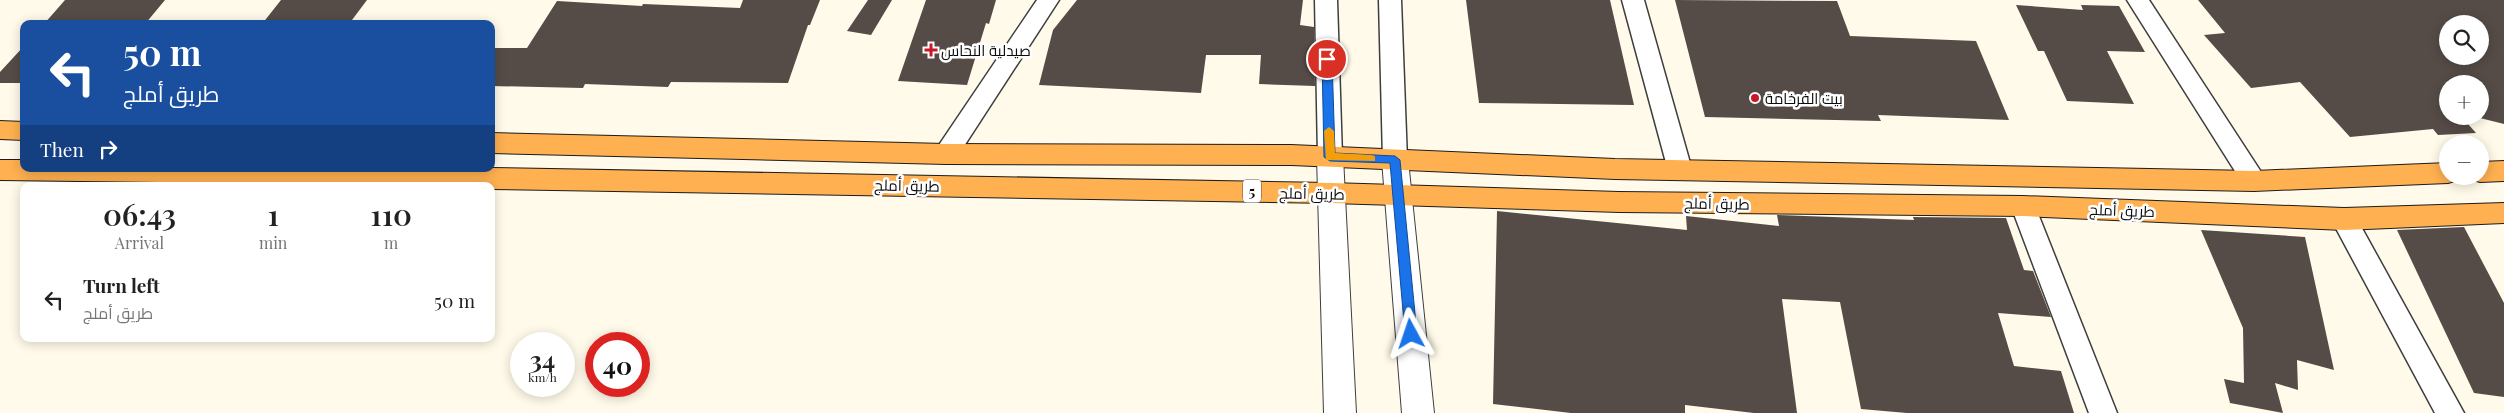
<!DOCTYPE html>
<meta charset="utf-8">
<style>
body{margin:0;font-family:"Playfair Display",Cairo,serif;background:#f2f2f2;color:#222;height:100vh;display:flex;flex-direction:column;font-size:19px;white-space:nowrap}
*{box-sizing:border-box;margin:0}
p{font-size:16px;color:#767676}
.icon{flex:none;width:28px;height:28px;fill:none;stroke:currentColor;stroke-width:2;stroke-linecap:round;stroke-linejoin:round}
.map{position:relative;flex:1;overflow:hidden}
.sheet{position:absolute;left:20px;top:182px;width:475px;height:160px;display:flex;flex-direction:column;background:#fff;border-radius:10px;box-shadow:0 2px 12px #0003}
.sheet>*{flex:none}
.banner{position:absolute;left:20px;top:20px;width:475px;height:152px;border-radius:10px;box-shadow:0 2px 12px #0003;background:#1a4fa0;color:#fff;overflow:hidden}
.fabs{position:absolute;left:2439px;top:15px;display:grid;gap:10px}
.fabs a{display:grid;place-items:center;width:50px;height:50px;border-radius:50%;background:#fff;box-shadow:0 2px 12px #0003;font-size:25px}
.speed{position:absolute;left:510px;top:332px;display:flex;gap:10px;font-size:25px;font-weight:700;text-align:center}
.speed>*{display:grid;place-content:center;width:65px;height:65px;border-radius:50%;background:#fff;box-shadow:0 2px 12px #0003;line-height:1}
.speed small{font-size:12px;font-weight:400}
.speed .limit{border:8px solid #d22;background:#fff;color:#111}
.pin{position:absolute;display:grid;place-items:center;width:42px;height:42px;color:#fff;margin:-21px;border:2px solid #fff;border-radius:50%;box-shadow:0 1px 5px #0007}
.me{position:absolute;width:55px;margin:-28px;rotate:355deg;stroke-linejoin:round;filter:drop-shadow(0 0 4px #0008)}
.turn{display:flex;align-items:center;gap:18px;height:105px;padding:0 20px;font-size:22px}
.turn .icon{width:65px;height:65px;stroke-width:2.5}
.turn b{display:block;font-size:35px;line-height:42px}
.then{display:flex;align-items:center;height:48px;padding:0 20px;background:#0003;gap:10px;font-size:19px}
.eta{display:flex;justify-content:space-evenly;align-items:center;height:85px;text-align:center}
.eta b{font-size:30px;font-weight:600;line-height:35px}
ul{padding:0;list-style:none}
li{display:flex;align-items:center;gap:15px;height:65px;padding:0 20px}
li div{flex:1}
li b{display:block;font-size:19px}
li em{font-style:normal}
.map>svg:first-child{display:block}
.building{fill:#554b47;fill-rule:evenodd}
.lines{fill:none;stroke-linecap:round;stroke-linejoin:round}
.minor-casing{stroke:#3e3e3e;stroke-width:3}
.tertiary-casing{stroke:#3e3e3e;stroke-width:2}
.trunk-casing{stroke:#1c1c1c;stroke-width:2}
.minor{fill:#fff;fill-rule:evenodd}
.tertiary{fill:#fff;fill-rule:evenodd}
.trunk{fill:#ffb050;fill-rule:evenodd}
.route{fill:#1a73e8;stroke:#114b97}
.slow{fill:#f59e0b}
.poi-dot{fill:#c71729;stroke:#fff;stroke-width:2}
.labels{text-anchor:middle;dominant-baseline:central;stroke-width:5;stroke-linejoin:round;paint-order:stroke}
.shield{fill:#fff;stroke:#545454;stroke-width:1}
.shield-label{font-size:14px;font-weight:bold;fill:#0b0b0b}
.poi-label{font-size:15px;fill:#0b0b0b;stroke:#fff;text-anchor:start}
.street-label{font-size:15px;fill:#0b0b0b;stroke:#fff}
</style>
<div class="map">
<svg width="2504" height="413" viewBox="0 0 2504 413">
<rect width="100%" height="100%" fill="#fffae9"/>
<!-- building -->
<path class="building" d="M 65,0 L 165,0 L 145,24 L 44,24 Z
M 281,0 L 367,0 L 349,24 L 262,24 Z
M 743,0 L 820,0 L 810,25 L 808,25 L 788,83 L 671,82 L 668,87 L 585,84 L 583,88 L 491,86 L 491,48 L 527,48 L 557,1 L 642,6 L 643,4 L 740,8 Z
M 868,0 L 892,0 L 871,35 L 847,31 Z
M 926,0 L 996,0 L 989,24 L 986,23 L 967,85 L 898,81 Z
M 1077,0 L 1303,0 L 1300,25 L 1314,27 L 1315,86 L 1259,84 L 1261,55 L 1206,55 L 1201,93 L 1039,85 L 1053,30 Z
M 1466,0 L 1610,0 L 1634,105 L 1479,103 Z
M 1675,0 L 1837,1 L 1850,36 L 1976,41 L 2009,120 L 1878,115 L 1881,121 L 1705,117 Z
M 2198,0 L 2504,0 L 2504,124 L 2472,116 L 2480,116 L 2480,84 L 2448,84 L 2448,116 L 2461,116 L 2476,133 L 2438,135 L 2433,129 L 2350,137 L 2300,82 L 2251,88 L 2204,35 L 2225,33 ZM 2448,24 L 2480,24 L 2480,56 L 2448,56 Z
M 2016,5 L 2083,10 L 2081,5 L 2119,6 L 2145,52 L 2107,51 L 2134,104 L 2067,101 L 2044,51 L 2038,51 Z
M 24,46 L 24,83 L 0,83 L 0,72 Z
M 1497,211 L 1687,230 L 1686,216 L 1779,226 L 1777,215 L 1914,220 L 1913,217 L 2006,218 L 2024,270 L 2033,271 L 2051,317 L 1998,313 L 2014,366 L 2061,371 L 2074,413 L 1907,413 L 1861,409 L 1840,302 L 1782,299 L 1797,413 L 1754,413 L 1685,405 L 1685,413 L 1571,413 L 1493,404 Z
M 2464,227 L 2504,303 L 2504,397 L 2474,393 L 2397,230 Z
M 2201,230 L 2305,237 L 2334,370 L 2297,360 L 2298,390 L 2275,383 L 2283,413 L 2230,403 L 2224,379 L 2244,383 L 2243,328 Z"/>
<g class="lines">
<!-- minor casing -->
<g class="minor-casing">
<path id="minor" d="M 1037,0 L 1059,0 L 955,160 L 946,163 L 937,160 L 934,154 L 937,148 Z
M 1315,0 L 1337,0 L 1342,157 L 1339,163 L 1330,166 L 1321,163 L 1318,157 Z
M 1379,0 L 1401,0 L 1407,160 L 1404,166 L 1395,169 L 1386,166 L 1383,160 Z
M 1622,0 L 1644,0 L 1692,170 L 1689,176 L 1680,179 L 1671,176 L 1668,170 Z
M 2127,0 L 2149,0 L 2263,175 L 2266,181 L 2263,187 L 2254,190 L 2245,187 Z
M 2023,197 L 2032,199 L 2035,206 L 2117,413 L 2089,413 L 2011,206 L 2014,199 Z
M 2344,209 L 2353,212 L 2464,413 L 2435,413 L 2331,219 L 2335,212 Z"/>
</g>
<!-- tertiary casing -->
<g class="tertiary-casing">
<path id="tertiary" d="M 1330,147 L 1339,150 L 1343,157 L 1356,413 L 1324,413 L 1317,157 L 1321,150 Z
M 1395,150 L 1404,153 L 1408,160 L 1434,413 L 1402,413 L 1382,160 L 1386,153 Z"/>
</g>
<!-- trunk casing -->
<g class="trunk-casing">
<path id="trunk" d="M 0,121 L 24,122 L 24,140 L 0,139 Z
M 491,133 L 946,144 L 1291,145 L 1615,159 L 2254,171 L 2448,163 L 2448,176 L 2460,176 L 2458,180 L 2448,183 L 2254,191 L 1615,179 L 1291,165 L 946,164 L 491,153 Z
M 0,160 L 24,160 L 24,169 L 491,168 L 1331,183 L 1619,192 L 2023,196 L 2344,208 L 2504,203 L 2504,223 L 2344,230 L 2023,216 L 1619,212 L 1331,203 L 491,189 L 491,186 L 0,180 Z
M 2504,161 L 2504,181 L 2480,182 L 2470,179 L 2469,176 L 2480,176 L 2480,162 Z"/>
</g>
<!-- minor -->
<use href="#minor" class="minor"/>
<!-- tertiary -->
<use href="#tertiary" class="tertiary"/>
<!-- trunk -->
<use href="#trunk" class="trunk"/>
</g>
<!-- route -->
<path class="route" d="M 1327,55 L 1332,59 L 1335,153 L 1395,156 L 1400,160 L 1417,334 L 1411,339 L 1405,334 L 1390,163 L 1330,161 L 1324,157 L 1322,59 Z"/>
<!-- slow -->
<path class="slow" d="M 1329,127 L 1334,131 L 1335,153 L 1371,155 L 1375,156 L 1375,161 L 1326,160 L 1324,131 Z"/>
<!-- markers -->
<g class="poi-dot">
<path d="M928.5 42.5h5v5h5v5h-5v5h-5v-5h-5v-5h5z"/>
<circle cx="1755" cy="98" r="5"/>
</g>
<g class="labels">
<!-- shield labels -->
<rect class="shield" x="1243" y="179.5" width="18" height="23" rx="4"/>
<g class="shield-label">
<text x="1252" y="191">5</text>
</g>
<!-- poi labels -->
<g class="poi-label">
<text x="941" y="50">صيدلية النحاس</text>
<text x="1765" y="98">بيت الفرخامة</text>
</g>
<!-- street labels -->
<g class="street-label">
<text transform="translate(907 185) rotate(1)">طريق أملج</text>
<text transform="translate(1312 193) rotate(1)">طريق أملج</text>
<text transform="translate(1717 203) rotate(1)">طريق أملج</text>
<text transform="translate(2122 210) rotate(2)">طريق أملج</text>
</g>
</g>
</svg>
<div class="fabs">
<a><svg class="icon" aria-label="search" viewBox="0 0 24 24"><circle cx="10" cy="10" r="6"/><path d="M15 15l6 6"/></svg></a>
<a>+</a>
<a>−</a>
</div>
<div class="speed"><div>34<small>km/h</small></div><div class="limit">40</div></div>
<div class="pin" style="left:1327px;top:59px;background:#d93025"><svg class="icon" aria-label="arrive" viewBox="0 0 24 24"><path d="M6 21V4h12l-3 4 3 4H6"/></svg></div>
<svg class="me" style="left:1411px;top:334px" viewBox="-20 -20 40 40"><path d="M0-17L14 15 0 8-14 15z" fill="#1a73e8" stroke="#fff" stroke-width="4"/></svg>
<div class="banner">
<div class="turn"><svg class="icon" aria-label="left" viewBox="0 0 24 24"><path d="M17 20v-9H6M10 6l-5 5 5 5"/></svg><div><b>50 m</b>طريق أملج</div></div>
<div class="then">Then<svg class="icon" aria-label="right" viewBox="0 0 24 24"><path d="M7 20v-9h11M14 6l5 5-5 5"/></svg></div>
</div>
<section class="sheet">
<div class="eta">
<div><b>06:43</b><p>Arrival</p></div>
<div><b>1</b><p>min</p></div>
<div><b>110</b><p>m</p></div>
</div>
<ul>
<li><svg class="icon" aria-label="left" viewBox="0 0 24 24"><path d="M17 20v-9H6M10 6l-5 5 5 5"/></svg><div><b>Turn left</b><p>طريق أملج</p></div><em>50 m</em></li>
</ul>
</section>
</div>
